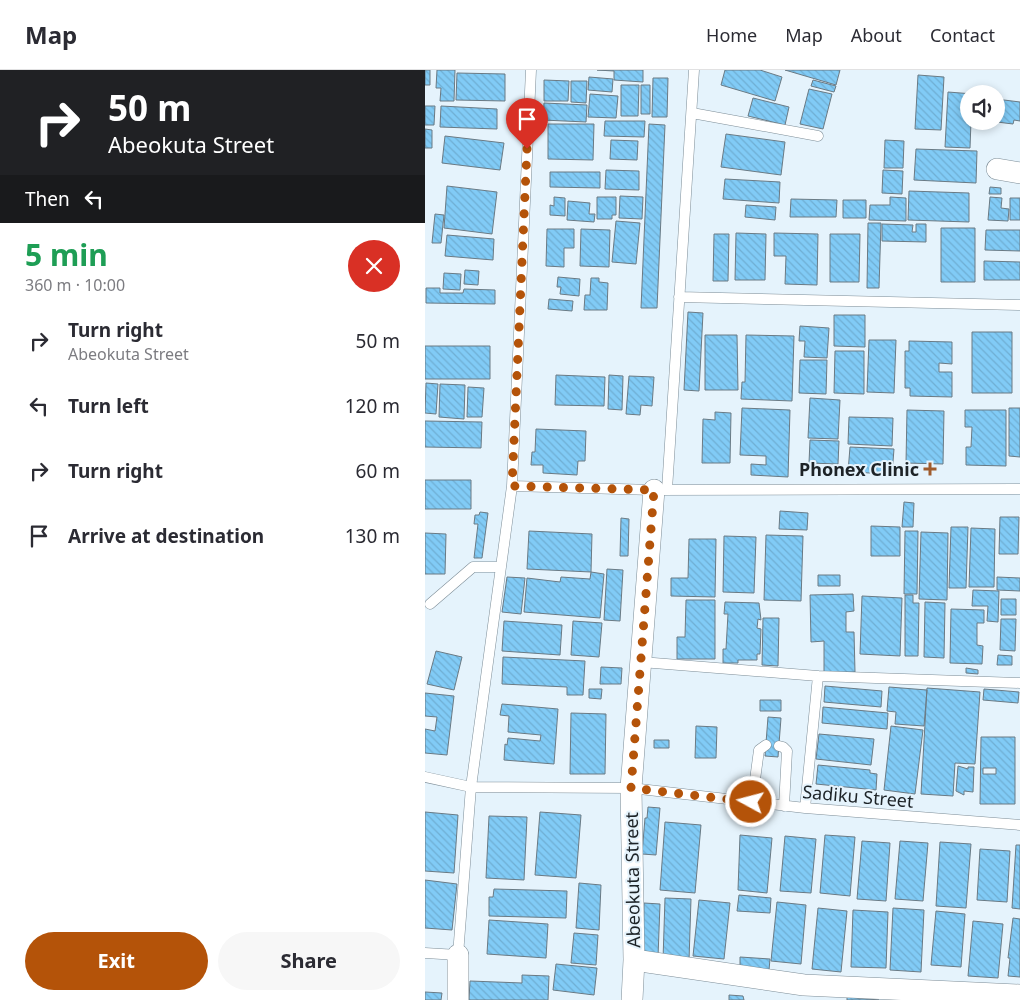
<!DOCTYPE html>
<meta charset="utf-8">
<style>
body{margin:0;font-family:"Noto Sans",sans-serif;background:#f7f7f7;color:#2b2b33;height:100vh;display:flex;flex-direction:column;font-size:19px;white-space:nowrap}
*{box-sizing:border-box;margin:0}
p{font-size:16px;color:#7c7c81}
.icon{flex:none;width:28px;height:28px;fill:none;stroke:currentColor;stroke-width:2;stroke-linecap:round;stroke-linejoin:round}
.map{position:relative;flex:1;overflow:hidden}
.details{display:flex;flex-direction:column;background:#fff;width:425px}
.details>*{flex:none}
.hud{background:#202124;color:#fff;overflow:hidden}
.fabs{position:absolute;left:535px;top:15px;display:grid;gap:10px}
.fabs a{display:grid;place-items:center;width:45px;height:45px;border-radius:50%;background:#fff;box-shadow:0 2px 8px #0003;font-size:25px}
.pin{position:absolute;display:grid;place-items:center;width:42px;height:42px;color:#fff;margin:-51px -21px;border-radius:50% 50% 50% 0;rotate:-45deg;box-shadow:0 0 5px #0007}
.pin .icon{rotate:45deg}
.me{position:absolute;width:55px;margin:-28px;rotate:277deg;stroke-linejoin:round;filter:drop-shadow(0 0 4px #0008)}
.turn{display:flex;align-items:center;gap:18px;height:105px;padding:0 25px;font-size:22px}
.turn .icon{width:65px;height:65px;stroke-width:2.5}
.turn b{display:block;font-size:35px;line-height:42px}
.then{display:flex;align-items:center;height:48px;padding:0 25px;background:#0003;gap:10px;font-size:19px}
.round{display:grid;place-items:center;flex:none;width:52px;height:52px;border-radius:26px;background:#f7f7f7}
.summary{display:flex;align-items:center;justify-content:space-between;height:85px;padding:0 25px}
h1{font-size:30px;font-weight:700;line-height:38px;color:#1e9e55}
.primary-button{display:flex;gap:10px;margin-top:auto;padding:10px 25px}
.primary-button a{flex:1;height:58px;border-radius:30px;background:#b45309;color:#fff;font-size:20px;font-weight:700;line-height:58px;text-align:center}
.primary-button a+a{background:#f7f7f7;color:#2b2b33}
ul{padding:0;list-style:none}
li{display:flex;align-items:center;gap:15px;height:65px;padding:0 25px}
li div{flex:1}
li b{display:block;font-size:19px}
li em{font-style:normal}
header{display:flex;align-items:center;gap:30px;box-sizing:border-box;height:70px;padding:0 25px;background:#fff;border-bottom:1px solid #e1e1e2}
header strong{font-size:24px}
nav{display:flex;gap:28px;margin-inline-start:auto;font-size:18px}
main{display:flex;flex:1;min-height:0}
.map>svg:first-child{display:block}
.building{fill:url(#building-back-hatch);stroke:#6a7a84;fill-rule:evenodd}
.lines{fill:none;stroke-linecap:round;stroke-linejoin:round}
.service-casing{stroke:#7d8d97;stroke-width:11}
.minor-casing{stroke:#7d8d97;stroke-width:22}
.service{stroke:#fff;stroke-width:10}
.minor{stroke:#fff;stroke-width:21}
.route{stroke:#b45309;stroke-width:9;stroke-dasharray:0 16.2}
.poi-dot{fill:#9f5b2c;stroke:#e5f3fc;stroke-width:2}
.labels{text-anchor:middle;dominant-baseline:central;stroke-width:4;stroke-linejoin:round;paint-order:stroke}
.poi-label{font-size:18px;font-weight:bold;fill:#1d2327;stroke:#e5f3fc;text-anchor:end}
.street-label{font-size:18px;fill:#1d2327;stroke:#e5f3fc}
</style>
<header>
<strong>Map</strong>
<nav><a>Home</a><a>Map</a><a>About</a><a>Contact</a></nav>
</header>
<main>
<section class="details">
<div class="hud">
<div class="turn"><svg class="icon" aria-label="right" viewBox="0 0 24 24"><path d="M7 20v-9h11M14 6l5 5-5 5"/></svg><div><b>50 m</b>Abeokuta Street</div></div>
<div class="then">Then<svg class="icon" aria-label="left" viewBox="0 0 24 24"><path d="M17 20v-9H6M10 6l-5 5 5 5"/></svg></div>
</div>
<div class="summary"><div><h1>5 min</h1><p>360 m · 10:00</p></div><a class="round" style="background:#d93025;color:#fff"><svg class="icon" aria-label="close" viewBox="0 0 24 24"><path d="M6 6l12 12M18 6L6 18"/></svg></a></div>
<ul>
<li><svg class="icon" aria-label="right" viewBox="0 0 24 24"><path d="M7 20v-9h11M14 6l5 5-5 5"/></svg><div><b>Turn right</b><p>Abeokuta Street</p></div><em>50 m</em></li>
<li><svg class="icon" aria-label="left" viewBox="0 0 24 24"><path d="M17 20v-9H6M10 6l-5 5 5 5"/></svg><div><b>Turn left</b></div><em>120 m</em></li>
<li><svg class="icon" aria-label="right" viewBox="0 0 24 24"><path d="M7 20v-9h11M14 6l5 5-5 5"/></svg><div><b>Turn right</b></div><em>60 m</em></li>
<li><svg class="icon" aria-label="arrive" viewBox="0 0 24 24"><path d="M6 21V4h12l-3 4 3 4H6"/></svg><div><b>Arrive at destination</b></div><em>130 m</em></li>
</ul>
<div class="primary-button"><a>Exit</a><a>Share</a></div>
</section>
<div class="map">
<svg width="595" height="930" viewBox="0 0 595 930">
<defs>
<pattern id="building-back-hatch" width="6" height="6" patternUnits="userSpaceOnUse" patternTransform="scale(1.25)"><rect width="6" height="6" fill="#81cbf6"/><path d="M-1 5l2 2M0 0l6 6M5-1l2 2" fill="none" stroke="#6faed3"/></pattern>
</defs>
<rect width="100%" height="100%" fill="#e5f3fc"/>
<!-- building -->
<path class="building" d="M 0,0 L 5,0 L 5,15 L 0,15 Z
M 12,0 L 30,0 L 29,31 L 15,31 L 16,18 L 11,18 Z
M 172,0 L 218,0 L 218,12 L 189,10 L 189,1 Z
M 300,0 L 335,0 L 357,7 L 350,31 L 296,15 Z
M 360,0 L 415,0 L 411,15 Z
M 32,3 L 80,4 L 80,31 L 31,30 Z
M 493,5 L 519,7 L 516,60 L 490,59 Z
M 164,7 L 188,9 L 187,22 L 163,20 Z
M 228,8 L 243,8 L 242,47 L 227,47 Z
M 119,10 L 144,11 L 143,31 L 119,31 Z
M 388,10 L 411,16 L 409,22 L 386,16 Z
M 146,11 L 162,11 L 161,33 L 146,32 Z
M 196,15 L 214,15 L 213,46 L 196,46 Z
M 216,15 L 225,15 L 225,44 L 216,44 Z
M 384,19 L 407,24 L 398,59 L 375,54 Z
M 523,22 L 548,24 L 544,24 L 544,51 L 546,51 L 545,78 L 520,77 Z
M 165,24 L 193,26 L 191,48 L 163,47 Z
M 328,28 L 364,37 L 360,55 L 323,46 Z
M 571,29 L 595,32 L 595,51 L 589,50 L 588,54 L 572,52 Z
M 119,33 L 162,35 L 161,52 L 118,50 Z
M 0,36 L 10,36 L 9,55 L 0,55 Z
M 16,36 L 72,39 L 72,59 L 15,57 Z
M 180,51 L 220,51 L 219,67 L 179,66 Z
M 123,54 L 169,54 L 168,90 L 123,89 Z
M 224,54 L 240,55 L 232,238 L 216,238 Z
M 0,59 L 7,60 L 7,78 L 0,78 Z
M 301,64 L 360,72 L 356,105 L 296,97 Z
M 20,66 L 79,73 L 75,100 L 17,93 Z
M 186,70 L 213,71 L 212,90 L 185,89 Z
M 460,70 L 479,71 L 478,98 L 459,98 Z
M 491,79 L 552,81 L 551,113 L 489,110 Z
M 181,100 L 214,101 L 214,120 L 180,119 Z
M 458,100 L 478,101 L 477,124 L 457,123 Z
M 125,102 L 175,102 L 175,118 L 125,117 Z
M 300,109 L 355,112 L 354,133 L 298,129 Z
M 22,116 L 72,122 L 67,164 L 19,158 Z
M 565,117 L 576,118 L 576,124 L 564,124 Z
M 484,121 L 544,123 L 544,152 L 483,150 Z
M 195,126 L 218,127 L 217,149 L 194,148 Z
M 129,127 L 140,128 L 140,146 L 125,145 L 125,135 L 129,136 Z
M 172,127 L 191,127 L 191,145 L 187,145 L 187,149 L 172,149 Z
M 465,127 L 481,128 L 481,151 L 444,150 L 445,135 L 465,135 Z
M 565,127 L 577,128 L 576,138 L 584,139 L 583,151 L 563,150 Z
M 585,128 L 595,128 L 595,150 L 585,150 Z
M 366,129 L 412,130 L 411,147 L 365,147 Z
M 418,130 L 441,130 L 441,148 L 418,148 Z
M 143,131 L 165,133 L 164,144 L 170,144 L 169,152 L 142,150 Z
M 321,135 L 351,137 L 350,150 L 320,147 Z
M 10,144 L 19,145 L 16,173 L 7,173 Z
M 191,151 L 215,153 L 211,194 L 187,192 Z
M 443,153 L 456,153 L 454,218 L 442,218 Z
M 457,154 L 488,155 L 487,162 L 491,162 L 491,154 L 501,154 L 501,172 L 457,171 Z
M 516,158 L 550,158 L 550,212 L 516,212 Z
M 122,159 L 149,159 L 149,178 L 139,178 L 139,197 L 121,196 Z
M 156,159 L 185,160 L 184,197 L 155,196 Z
M 561,160 L 595,160 L 595,181 L 560,180 Z
M 311,163 L 341,164 L 340,210 L 310,210 Z
M 349,163 L 393,164 L 392,215 L 360,214 L 361,186 L 349,186 Z
M 289,164 L 304,164 L 303,211 L 288,211 Z
M 405,164 L 435,164 L 434,212 L 405,212 Z
M 22,165 L 69,169 L 68,190 L 20,186 Z
M 559,191 L 595,192 L 595,210 L 559,210 Z
M 40,200 L 54,201 L 53,215 L 39,214 Z
M 19,203 L 36,204 L 35,220 L 18,219 Z
M 133,207 L 155,209 L 154,226 L 135,224 L 136,217 L 132,217 Z
M 166,208 L 174,208 L 174,212 L 183,213 L 182,240 L 159,240 L 160,225 L 165,225 Z
M 1,218 L 15,218 L 15,223 L 38,223 L 39,219 L 70,220 L 70,234 L 1,233 Z
M 124,229 L 148,231 L 147,241 L 123,239 Z
M 263,242 L 278,243 L 274,321 L 259,320 Z
M 409,245 L 440,245 L 440,277 L 409,276 Z
M 375,256 L 404,258 L 402,288 L 379,287 L 380,271 L 374,271 Z
M 547,262 L 587,262 L 587,323 L 547,323 Z
M 280,265 L 312,265 L 313,320 L 280,320 Z
M 321,265 L 369,266 L 367,331 L 316,329 L 317,312 L 320,312 Z
M 444,270 L 471,270 L 469,323 L 442,322 Z
M 484,271 L 527,272 L 527,294 L 514,293 L 514,302 L 527,302 L 527,327 L 485,326 L 485,318 L 480,318 L 480,281 L 484,281 Z
M 0,276 L 65,276 L 65,309 L 0,309 Z
M 410,281 L 439,281 L 439,324 L 409,323 Z
M 375,290 L 402,290 L 401,324 L 374,323 Z
M 131,305 L 180,307 L 179,336 L 130,335 Z
M 184,305 L 198,306 L 197,340 L 183,339 Z
M 204,306 L 229,307 L 227,336 L 216,335 L 215,345 L 201,344 Z
M 1,313 L 13,314 L 11,344 L 0,343 Z
M 15,314 L 40,315 L 39,349 L 14,347 Z
M 43,317 L 59,318 L 57,347 L 42,347 Z
M 385,328 L 415,330 L 413,369 L 383,368 Z
M 317,338 L 365,340 L 363,407 L 326,405 L 326,394 L 341,395 L 341,386 L 315,385 Z
M 584,338 L 595,338 L 595,387 L 584,386 Z
M 482,340 L 519,341 L 518,394 L 481,393 Z
M 540,340 L 581,340 L 581,396 L 541,395 L 541,377 L 546,377 L 547,357 L 540,357 Z
M 290,342 L 306,343 L 305,393 L 277,393 L 278,349 L 290,350 Z
M 424,347 L 468,348 L 467,376 L 423,374 Z
M 0,351 L 57,352 L 56,378 L 0,377 Z
M 111,359 L 161,361 L 160,391 L 153,391 L 152,405 L 118,403 L 118,395 L 106,395 L 107,382 L 110,382 Z
M 385,370 L 414,371 L 413,394 L 384,393 Z
M 425,377 L 469,379 L 467,404 L 423,402 Z
M 0,410 L 46,410 L 46,439 L 0,439 Z
M 479,432 L 489,433 L 488,457 L 477,457 Z
M 355,441 L 383,443 L 382,460 L 354,459 Z
M 55,442 L 63,443 L 57,488 L 49,488 L 53,454 L 49,454 L 50,445 L 54,445 Z
M 575,447 L 594,447 L 593,484 L 574,484 Z
M 196,448 L 204,449 L 203,486 L 195,486 Z
M 446,456 L 475,457 L 475,486 L 446,486 Z
M 526,457 L 543,457 L 541,518 L 524,518 Z
M 546,458 L 570,459 L 569,517 L 544,517 Z
M 104,461 L 167,464 L 166,502 L 102,499 Z
M 480,461 L 493,461 L 492,524 L 479,524 Z
M 496,462 L 523,463 L 522,530 L 494,529 Z
M 0,463 L 21,464 L 20,504 L 0,504 Z
M 341,465 L 378,466 L 376,531 L 339,530 Z
M 299,466 L 331,467 L 329,523 L 298,522 Z
M 264,469 L 291,469 L 290,527 L 246,526 L 246,508 L 263,508 Z
M 182,499 L 198,500 L 195,551 L 179,550 Z
M 166,502 L 179,504 L 175,548 L 99,542 L 102,508 L 135,512 L 136,507 L 165,509 Z
M 393,505 L 415,505 L 415,516 L 393,516 Z
M 82,507 L 100,508 L 96,544 L 77,542 Z
M 572,507 L 595,508 L 595,521 L 572,520 Z
M 548,520 L 574,521 L 573,552 L 562,551 L 563,536 L 547,536 Z
M 428,524 L 429,541 L 421,542 L 421,562 L 429,562 L 430,602 L 399,603 L 399,571 L 386,572 L 385,525 Z
M 480,525 L 488,525 L 488,533 L 494,533 L 493,586 L 480,586 Z
M 437,526 L 477,528 L 475,586 L 435,584 Z
M 576,529 L 591,529 L 591,545 L 576,545 Z
M 261,530 L 290,530 L 290,589 L 252,589 L 252,567 L 260,567 Z
M 300,532 L 334,533 L 336,550 L 333,549 L 332,558 L 336,559 L 335,584 L 332,584 L 332,590 L 313,590 L 313,593 L 298,593 L 298,579 L 301,579 L 303,544 L 299,544 Z
M 500,532 L 520,533 L 519,588 L 499,587 Z
M 526,539 L 559,540 L 559,553 L 552,553 L 552,575 L 558,576 L 557,594 L 525,593 Z
M 338,548 L 354,548 L 353,596 L 337,595 Z
M 576,549 L 591,549 L 590,581 L 575,580 Z
M 79,551 L 137,555 L 135,585 L 77,581 Z
M 148,551 L 177,553 L 174,587 L 146,585 Z
M 11,581 L 37,587 L 29,620 L 2,614 Z
M 573,585 L 587,586 L 587,595 L 572,595 Z
M 78,587 L 160,591 L 158,625 L 142,625 L 142,617 L 77,614 Z
M 176,597 L 197,598 L 196,614 L 175,614 Z
M 541,598 L 553,600 L 553,604 L 541,603 Z
M 400,616 L 457,621 L 456,637 L 399,632 Z
M 464,617 L 502,620 L 499,656 L 470,654 L 471,642 L 462,641 Z
M 502,618 L 555,622 L 550,694 L 530,693 L 528,726 L 496,724 Z
M 164,619 L 177,619 L 176,629 L 164,628 Z
M 559,619 L 594,622 L 593,633 L 558,630 Z
M 0,623 L 29,626 L 22,685 L 0,683 L 0,659 L 10,661 L 12,647 L 0,646 Z
M 335,630 L 356,630 L 356,641 L 335,641 Z
M 77,634 L 133,639 L 129,694 L 79,690 L 80,674 L 82,675 L 83,668 L 115,671 L 116,665 L 83,662 L 84,646 L 75,645 Z
M 398,637 L 463,643 L 462,659 L 397,653 Z
M 146,643 L 181,644 L 180,704 L 145,704 Z
M 343,647 L 356,648 L 353,687 L 340,686 Z
M 271,656 L 292,657 L 291,688 L 270,688 Z
M 466,656 L 498,660 L 490,724 L 459,720 Z
M 394,664 L 449,669 L 446,695 L 391,689 Z
M 556,667 L 590,667 L 590,734 L 555,734 ZM 558,698 L 571,698 L 571,704 L 558,704 Z
M 229,670 L 244,670 L 244,678 L 229,678 Z
M 393,695 L 445,700 L 445,703 L 452,704 L 451,720 L 391,714 Z
M 533,696 L 543,699 L 543,697 L 549,697 L 548,722 L 539,721 L 539,725 L 531,721 Z
M 223,737 L 235,738 L 231,785 L 217,784 L 220,748 L 222,748 Z
M 0,742 L 33,745 L 29,803 L 0,801 Z
M 115,742 L 156,745 L 151,808 L 110,805 Z
M 64,746 L 102,747 L 99,810 L 61,808 Z
M 240,752 L 276,755 L 270,823 L 235,820 Z
M 315,765 L 347,768 L 342,823 L 313,820 Z
M 400,765 L 430,767 L 425,826 L 395,823 Z
M 360,766 L 391,769 L 386,823 L 355,821 Z
M 437,771 L 465,773 L 461,831 L 432,829 Z
M 475,771 L 503,773 L 498,831 L 470,829 Z
M 515,772 L 546,774 L 541,838 L 511,836 Z
M 591,775 L 595,775 L 595,839 L 587,838 Z
M 555,779 L 585,781 L 582,832 L 552,830 Z
M 0,810 L 32,814 L 27,860 L 0,858 Z
M 154,813 L 176,815 L 174,860 L 151,858 Z
M 69,819 L 142,821 L 141,848 L 64,846 L 64,827 L 68,827 Z
M 314,825 L 346,828 L 345,843 L 312,841 Z
M 240,828 L 266,829 L 264,891 L 238,890 Z
M 274,830 L 305,833 L 299,889 L 268,886 Z
M 352,832 L 381,835 L 376,894 L 346,891 Z
M 219,833 L 235,834 L 233,887 L 218,887 Z
M 393,838 L 422,841 L 416,902 L 387,899 Z
M 468,838 L 499,840 L 496,902 L 465,900 Z
M 428,840 L 463,842 L 461,898 L 426,897 Z
M 511,841 L 540,844 L 536,897 L 506,895 Z
M 588,848 L 595,849 L 595,907 L 583,906 L 585,888 L 583,888 Z
M 64,850 L 123,854 L 121,888 L 62,884 Z
M 548,851 L 578,854 L 573,908 L 543,906 Z
M 149,863 L 173,865 L 171,895 L 146,893 Z
M 315,887 L 345,889 L 344,900 L 315,898 Z
M 131,894 L 172,898 L 169,925 L 128,920 Z
M 97,905 L 124,906 L 123,930 L 44,930 L 45,911 L 97,913 Z
M 0,922 L 17,923 L 16,930 L 0,930 Z
M 304,925 L 318,926 L 319,930 L 304,930 Z
M 422,927 L 454,930 L 422,930 Z"/>
<g class="lines">
<!-- service casing -->
<g class="service-casing">
<path id="service" d="M 267,43 L 393,66
M 254,227 L 595,235
M 87,416 L 229,420 L 595,419
M 242,420 L 269,0
M 5,534 L 48,497 L 75,497
M 216,592 L 393,606 L 595,613
M 354,676 L 358,677 L 362,681 L 359,736
M 0,707 L 46,717 L 206,718 L 380,738 L 595,755
M 327,732 L 334,680 L 341,675
M 380,738 L 393,606
M 0,883 L 33,885 L 46,717 L 87,416 L 106,0"/>
</g>
<!-- minor casing -->
<g class="minor-casing">
<path id="minor" d="M 572,99 L 595,103
M 209,890 L 379,915 L 595,925
M 33,930 L 33,885
M 207,930 L 209,890 L 206,718 L 229,420"/>
</g>
<!-- service -->
<use href="#service" class="service"/>
<!-- minor -->
<use href="#minor" class="minor"/>
</g>
<g class="lines">
<!-- route -->
<path class="route" d="M 102,79 L 87,416 L 229,420 L 206,718 L 326,732"/>
</g>
<!-- markers -->
<path class="poi-dot" d="M502.5 391.5h5v5h5v5h-5v5h-5v-5h-5v-5h5z"/>
<g class="labels">
<!-- poi labels -->
<g class="poi-label">
<text x="494" y="399">Phonex Clinic</text>
</g>
<!-- street labels -->
<g class="street-label">
<text transform="translate(433 726) rotate(5)">Sadiku Street</text>
<text transform="translate(207 810) rotate(-91)">Abeokuta Street</text>
</g>
</g>
</svg>
<div class="fabs">
<a><svg class="icon" aria-label="sound" viewBox="0 0 24 24"><path d="M4 9h4l5-4v14l-5-4H4zM17 9q2 3 0 6"/></svg></a>
</div>
<div class="pin" style="left:102px;top:79px;background:#d93025"><svg class="icon" aria-label="arrive" viewBox="0 0 24 24"><path d="M6 21V4h12l-3 4 3 4H6"/></svg></div>
<svg class="me" style="left:326px;top:732px" viewBox="-20 -20 40 40"><circle r="17" fill="#b45309" stroke="#fff" stroke-width="3"/><path d="M0-11L8 9 0 5-8 9z" fill="#fff"/></svg>
</div>
</main>
